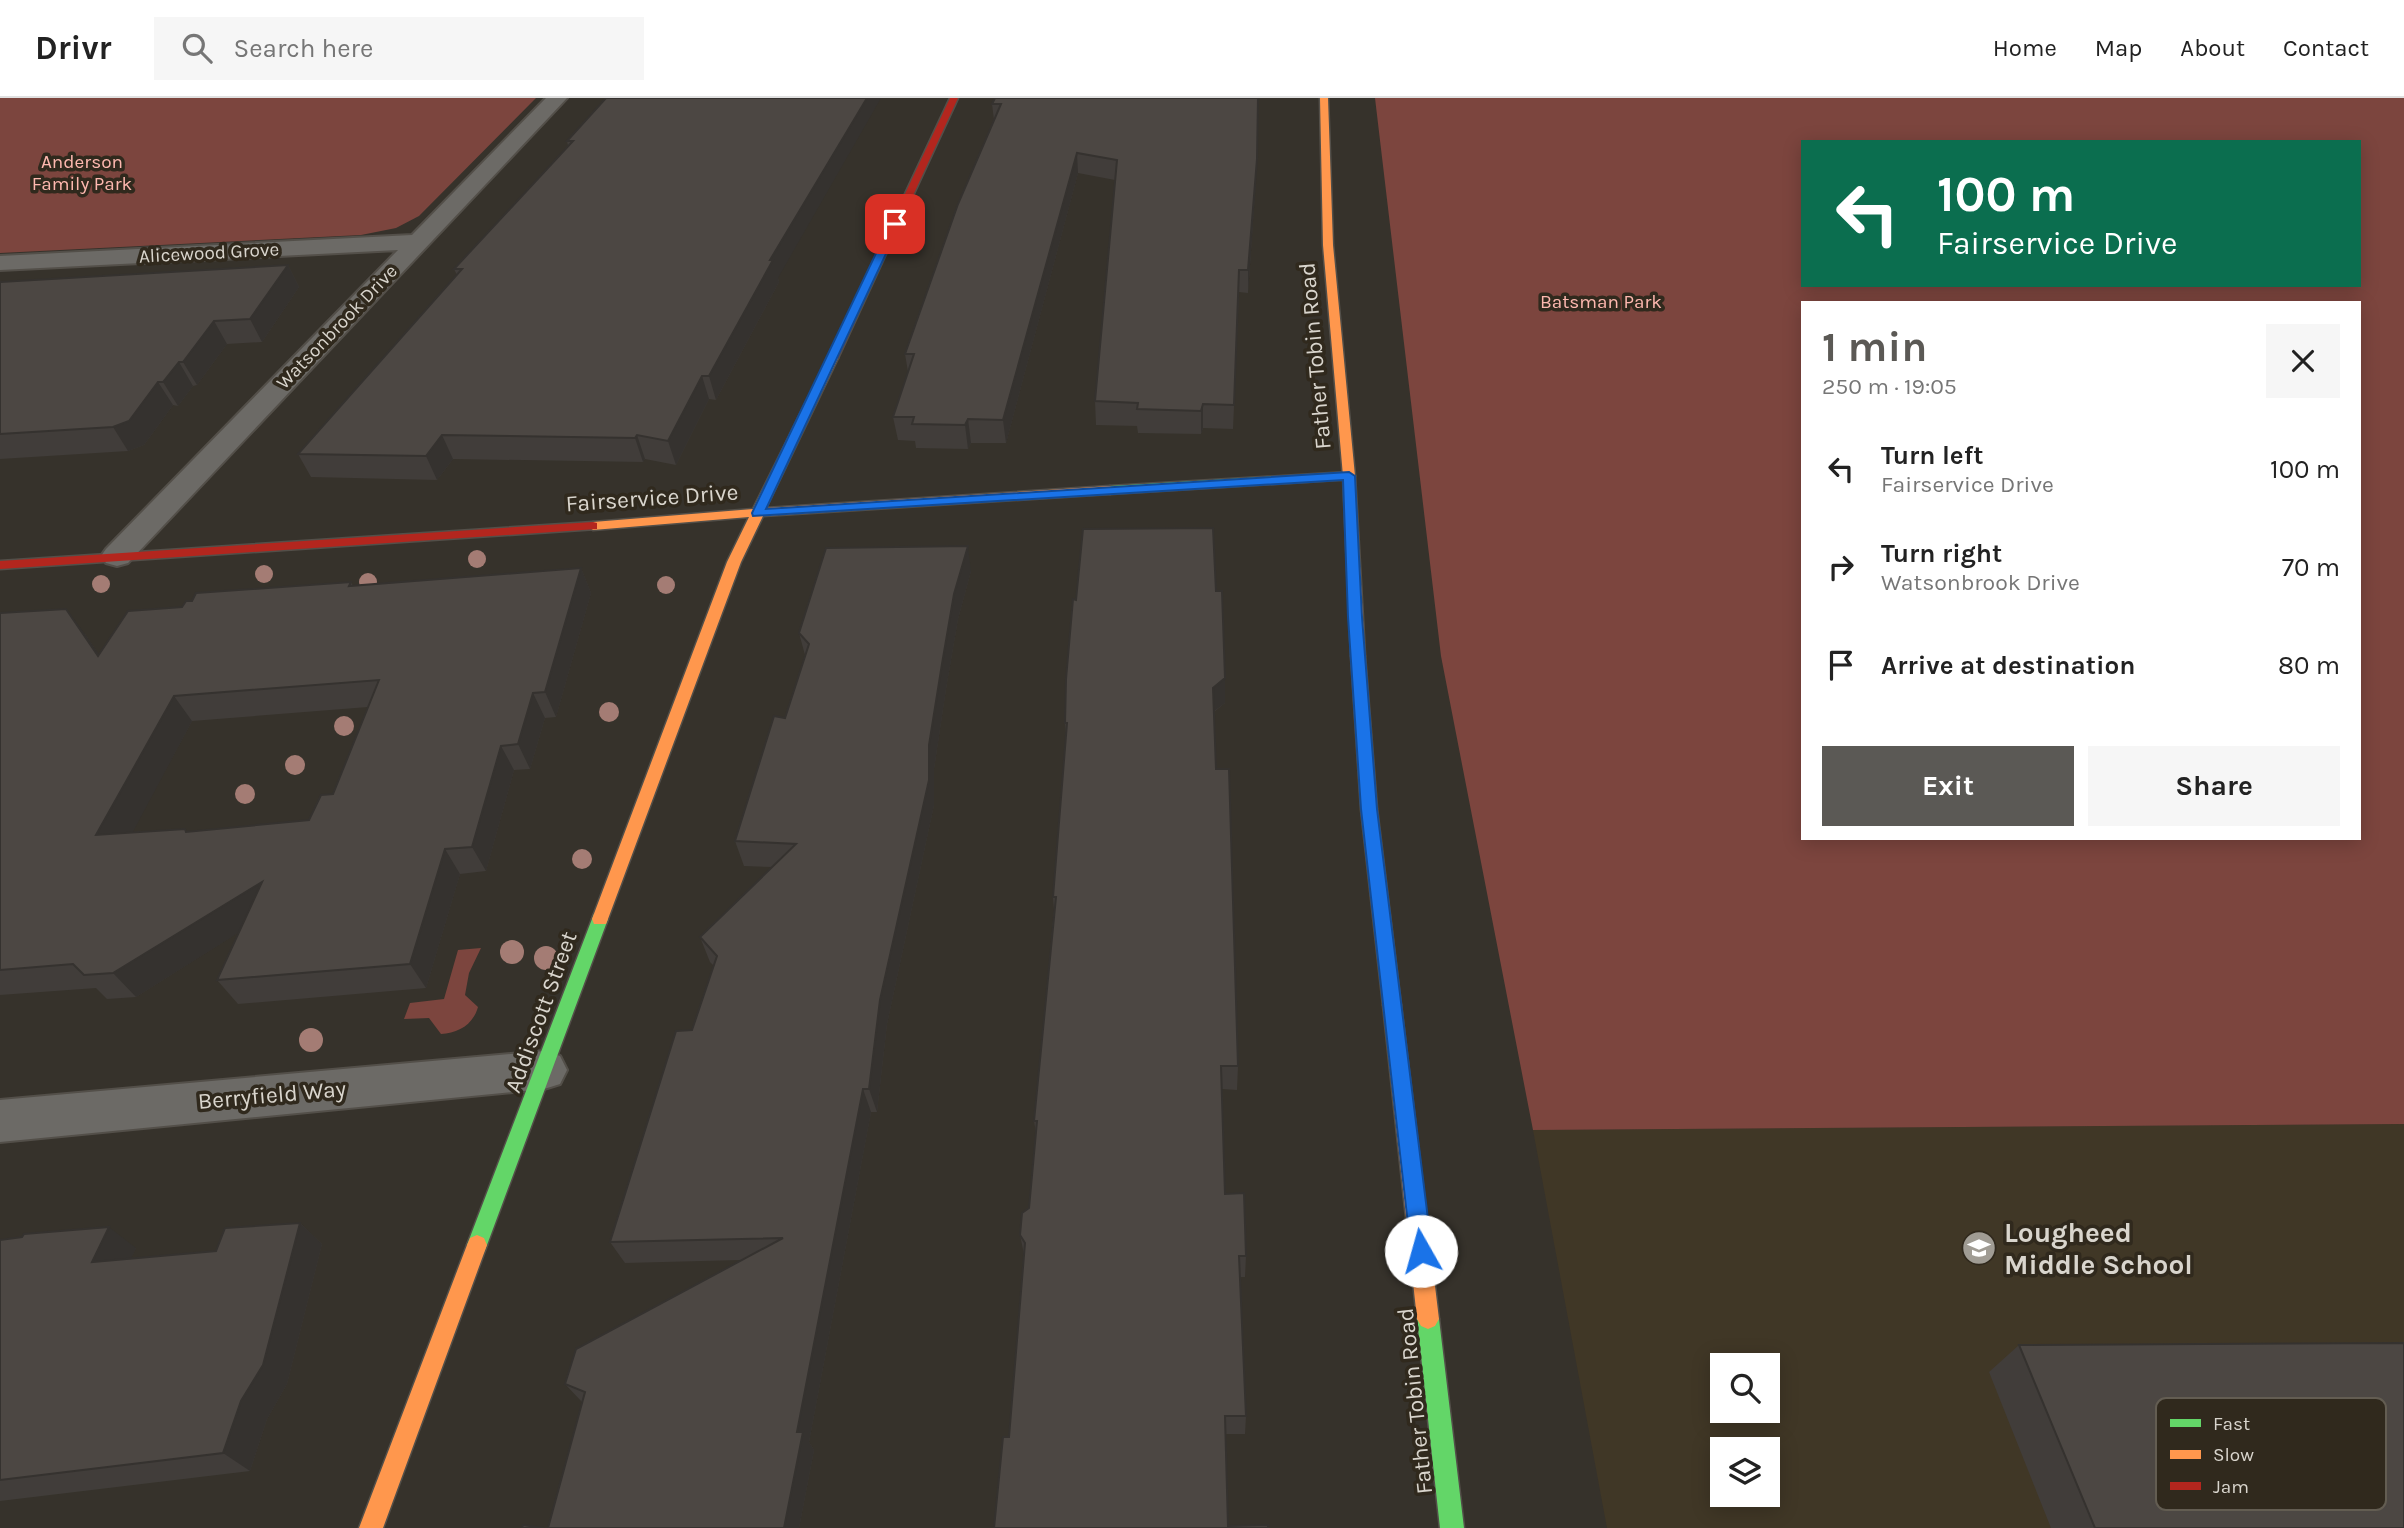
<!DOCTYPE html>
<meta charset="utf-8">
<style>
body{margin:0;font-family:Karla,sans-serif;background:#f6f6f6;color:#222;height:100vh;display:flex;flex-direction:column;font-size:26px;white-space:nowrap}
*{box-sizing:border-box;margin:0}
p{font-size:23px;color:#767676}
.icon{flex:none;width:38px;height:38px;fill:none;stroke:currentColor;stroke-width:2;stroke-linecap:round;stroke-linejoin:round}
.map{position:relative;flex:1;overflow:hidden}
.side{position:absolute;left:1801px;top:203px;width:560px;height:539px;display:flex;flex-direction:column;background:#fff;border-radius:0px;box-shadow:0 4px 18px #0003}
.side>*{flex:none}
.top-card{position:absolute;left:1801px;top:42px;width:560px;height:147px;border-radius:0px;box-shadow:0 4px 18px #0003;background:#0b6e4f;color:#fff;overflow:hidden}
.controls{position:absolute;left:1710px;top:1255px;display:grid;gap:14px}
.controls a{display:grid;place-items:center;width:70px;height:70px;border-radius:0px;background:#fff;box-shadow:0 4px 18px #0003;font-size:35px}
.pin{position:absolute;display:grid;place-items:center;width:60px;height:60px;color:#fff;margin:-30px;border-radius:14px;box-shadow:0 4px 10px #0006}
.me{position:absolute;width:77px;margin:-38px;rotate:353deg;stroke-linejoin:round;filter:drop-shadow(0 0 5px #0008)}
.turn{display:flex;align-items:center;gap:24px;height:147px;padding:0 21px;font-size:32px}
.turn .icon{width:91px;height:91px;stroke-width:2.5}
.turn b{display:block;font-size:49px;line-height:60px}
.round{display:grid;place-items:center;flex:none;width:74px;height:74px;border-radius:0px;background:#f6f6f6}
.overview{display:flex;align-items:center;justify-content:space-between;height:119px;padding:0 21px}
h1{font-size:42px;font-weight:700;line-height:52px;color:#5b5955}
.primary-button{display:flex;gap:14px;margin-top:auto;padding:14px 21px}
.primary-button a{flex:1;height:80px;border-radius:0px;background:#5b5955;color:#fff;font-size:28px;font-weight:700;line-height:80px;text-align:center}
.primary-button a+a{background:#f6f6f6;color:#222}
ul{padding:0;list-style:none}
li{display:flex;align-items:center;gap:21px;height:98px;padding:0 21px}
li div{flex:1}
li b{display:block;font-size:26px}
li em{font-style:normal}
header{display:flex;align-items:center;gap:42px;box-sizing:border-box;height:98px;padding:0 35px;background:#fff;border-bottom:2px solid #e0e0e0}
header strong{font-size:33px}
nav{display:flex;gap:38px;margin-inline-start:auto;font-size:24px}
.search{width:490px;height:63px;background:#f6f6f6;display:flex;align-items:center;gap:18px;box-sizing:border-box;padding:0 24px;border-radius:0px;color:#767676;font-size:26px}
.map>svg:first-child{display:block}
.built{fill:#403726;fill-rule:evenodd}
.green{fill:#7c453e;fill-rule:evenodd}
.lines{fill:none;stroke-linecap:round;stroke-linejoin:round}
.street-casing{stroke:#534f49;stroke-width:4}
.fast-casing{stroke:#534f49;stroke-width:3}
.slow-casing{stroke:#534f49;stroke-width:3}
.jam-casing{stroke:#534f49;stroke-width:3}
.street{fill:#6c6a66;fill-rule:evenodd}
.fast{fill:#63d668;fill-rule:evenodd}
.slow{fill:#ff974d;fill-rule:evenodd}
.jam{fill:#b3261e;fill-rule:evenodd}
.tree{fill:#a47c74}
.wall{fill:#413d3a;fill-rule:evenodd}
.shaded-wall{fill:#35322f}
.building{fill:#4c4743;stroke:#35322f;stroke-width:2;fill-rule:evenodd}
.route{fill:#1a73e8;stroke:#114b97;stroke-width:2}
.labels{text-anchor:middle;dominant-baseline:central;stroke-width:7;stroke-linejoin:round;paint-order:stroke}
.far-park-label{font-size:19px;fill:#feb8af;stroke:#30291d}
.far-street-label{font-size:19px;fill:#d9d5cd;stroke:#30291d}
.street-label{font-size:23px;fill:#d9d5cd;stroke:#30291d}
.near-poi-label{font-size:28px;font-weight:bold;fill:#d9d5cd;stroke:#30291d;text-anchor:start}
.key{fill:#30291d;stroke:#635d52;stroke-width:2}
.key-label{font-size:19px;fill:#d9d5cd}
</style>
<header>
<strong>Drivr</strong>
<div class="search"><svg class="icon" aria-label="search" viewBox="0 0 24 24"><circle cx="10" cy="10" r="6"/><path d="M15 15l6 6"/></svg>Search here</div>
<nav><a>Home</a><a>Map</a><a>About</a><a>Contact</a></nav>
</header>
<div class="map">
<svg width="2404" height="1430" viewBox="0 0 2404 1430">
<rect width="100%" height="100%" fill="#36322b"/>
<!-- built -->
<path class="built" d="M 2404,1026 L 2404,1430 L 1607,1430 L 1533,1032 ZM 1722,1267 L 1768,1267 L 1768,1312 L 1722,1312 ZM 1722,1351 L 1768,1351 L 1768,1396 L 1722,1396 Z"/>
<!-- green -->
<path class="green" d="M 0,0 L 536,0 L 419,118 L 396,130 L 361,137 L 0,155 Z
M 1375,0 L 2404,0 L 2404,1026 L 1533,1032 L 1441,558 ZM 1802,44 L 2359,44 L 2359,187 L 1802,187 ZM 1802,205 L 2359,205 L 2359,740 L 1802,740 Z
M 481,850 L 469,875 L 465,897 L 478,909 C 473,927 458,935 441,936 L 429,920 L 404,921 L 410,905 L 444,901 L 458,852 Z"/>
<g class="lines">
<!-- street casing -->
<g class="street-casing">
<path id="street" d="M 546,0 L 567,0 L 128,465 L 117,468 L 106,465 L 101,458 L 106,451 L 398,152 L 0,172 L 0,158 L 412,137 Z
M 544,953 L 560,958 L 567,972 L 560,986 L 544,991 L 0,1044 L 0,1002 Z"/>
</g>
<!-- fast casing -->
<g class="fast-casing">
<path id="fast" d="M 1349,374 L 1355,378 L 1353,381 L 1110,396 L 1104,392 L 1110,388 Z
M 600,814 L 606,816 L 608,821 L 487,1147 L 484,1154 L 477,1157 L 470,1154 L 467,1147 L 592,821 L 594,816 Z
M 1428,1211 L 1435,1214 L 1439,1221 L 1464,1430 L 1440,1430 L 1417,1221 L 1421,1214 Z"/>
</g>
<!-- slow casing -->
<g class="slow-casing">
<path id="slow" d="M 1320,0 L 1328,0 L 1333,147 L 1355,378 L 1365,558 L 1358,563 L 1351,558 L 1343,378 L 1323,147 Z
M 833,257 L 838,260 L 766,410 L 1110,388 L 1116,392 L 1110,396 L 763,418 L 741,464 L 608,821 L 606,826 L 594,826 L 592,821 L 727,464 L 749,419 L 593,432 L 587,428 L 593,424 L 753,411 L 828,260 Z
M 1392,900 L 1398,902 L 1401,907 L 1439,1221 L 1435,1228 L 1428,1231 L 1421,1228 L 1417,1221 L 1383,907 L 1386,902 Z
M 477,1137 L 484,1140 L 487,1147 L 383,1430 L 359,1430 L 467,1147 L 470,1140 Z"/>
</g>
<!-- jam casing -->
<g class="jam-casing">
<path id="jam" d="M 950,0 L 958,0 L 838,260 L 829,262 L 828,260 Z
M 593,424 L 597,425 L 597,431 L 0,471 L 0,463 Z
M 1358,553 L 1365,558 L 1377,711 L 1401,907 L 1398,912 L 1392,914 L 1386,912 L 1383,907 L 1361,711 L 1351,558 Z"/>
</g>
<!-- street -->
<use href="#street" class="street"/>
<!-- fast -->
<use href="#fast" class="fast"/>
<!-- slow -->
<use href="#slow" class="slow"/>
<!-- jam -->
<use href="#jam" class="jam"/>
</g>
<!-- trees -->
<g class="tree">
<circle cx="477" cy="461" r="9"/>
<circle cx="264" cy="476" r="9"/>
<circle cx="368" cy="484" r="9"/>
<circle cx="101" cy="486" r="9"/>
<circle cx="666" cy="487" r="9"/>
<circle cx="609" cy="614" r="10"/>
<circle cx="344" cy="628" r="10"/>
<circle cx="295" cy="667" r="10"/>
<circle cx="245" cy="696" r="10"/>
<circle cx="582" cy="761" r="10"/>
<circle cx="512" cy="854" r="12"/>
<circle cx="546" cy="860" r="12"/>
<circle cx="311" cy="942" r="12"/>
</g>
<!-- wall -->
<path class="wall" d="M 606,0 L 778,180 L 779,184 L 716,302 L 709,301 L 676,367 L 645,361 L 643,364 L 453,361 L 437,382 L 311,379 L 298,356 L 457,177 L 454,171 L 568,48 L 567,43 Z
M 995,0 L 1256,82 L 1248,195 L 1239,194 L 1233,331 L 1203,330 L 1201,336 L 1138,335 L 1137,328 L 1096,327 L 1095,303 L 1115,82 L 1078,75 L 1006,345 L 971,345 L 968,351 L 916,350 L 915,343 L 898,342 L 893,319 L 908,274 L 905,256 L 994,22 L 992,6 Z
M 288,167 L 299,189 L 262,244 L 227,246 L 197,287 L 193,288 L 178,308 L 173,307 L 144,347 L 128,353 L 0,361 L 0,184 Z
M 581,470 L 591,495 L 556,619 L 545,620 L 530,671 L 514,672 L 486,773 L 460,776 L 426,890 L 238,906 L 217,882 L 239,834 L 136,899 L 107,901 L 96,890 L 0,897 L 0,515 L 85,536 L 99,557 L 182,509 L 351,484 L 353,488 ZM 368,609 L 333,696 L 309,722 L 187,734 L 185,731 L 132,734 L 192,623 Z
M 971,473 L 958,521 L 946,591 L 934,671 L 934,707 L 887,926 L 877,1014 L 871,1014 L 809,1344 L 814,1352 L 799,1430 L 548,1430 L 582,1304 L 565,1286 L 741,1162 L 625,1165 L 610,1144 L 692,932 L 714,868 L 710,864 L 700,839 L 772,769 L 744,768 L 735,743 L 785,620 L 805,557 L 799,535 Z
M 1216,493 L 1225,580 L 1225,605 L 1214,614 L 1216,671 L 1238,968 L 1237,992 L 1222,991 L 1225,1096 L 1246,1158 L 1245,1179 L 1240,1179 L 1246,1318 L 1245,1336 L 1225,1336 L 994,1430 L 1009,1339 L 1024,1156 L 1020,1137 L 1029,1110 L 1036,1035 L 1034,1023 L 1054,812 L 1053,799 L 1066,637 L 1065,625 Z
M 300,1125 L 322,1146 L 287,1286 L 267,1321 L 250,1373 L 0,1403 L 0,1142 L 136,1150 L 131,1160 L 216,1153 Z
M 2019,1247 L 2404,1430 L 2051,1430 L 1989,1274 Z"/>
<!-- shaded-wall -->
<path class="shaded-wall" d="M 867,0 L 881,0 L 778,180 L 779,184 L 716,302 L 709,278 L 770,162 Z
M 1077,55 L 1078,75 L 1006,345 L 1003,322 Z
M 1257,61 L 1256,82 L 1248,195 L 1248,172 Z
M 288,167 L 299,189 L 262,244 L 250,221 Z
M 214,223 L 227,246 L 197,287 L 183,264 Z
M 179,264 L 193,288 L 178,308 L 163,284 Z
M 702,278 L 709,301 L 676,367 L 668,343 Z
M 158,284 L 173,307 L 144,347 L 128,353 L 113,329 Z
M 1203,306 L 1203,330 L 1201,336 L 1201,313 Z
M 968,321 L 971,345 L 968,351 L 965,327 Z
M 442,337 L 453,361 L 437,382 L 426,358 Z
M 637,337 L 645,361 L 643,364 L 635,340 Z
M 968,448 L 971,473 L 958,521 L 946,591 L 934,671 L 934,707 L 887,926 L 877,1014 L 869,991 L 880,902 L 929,647 L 954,496 Z
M 581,470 L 591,495 L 556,619 L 545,594 Z
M 66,511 L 85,536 L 117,583 L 98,558 Z
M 1225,580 L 1225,605 L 1213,614 L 1213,590 Z
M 533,595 L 545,620 L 530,671 L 518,646 Z
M 174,598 L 192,623 L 118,762 L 96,737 Z
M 501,648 L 514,672 L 486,773 L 472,749 Z
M 445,751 L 460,776 L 426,890 L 410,866 Z
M 262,784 L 281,808 L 136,899 L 113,875 Z
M 863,991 L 871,1014 L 809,1344 L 814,1352 L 799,1430 L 784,1430 L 797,1334 Z
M 300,1125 L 322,1146 L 287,1286 L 267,1321 L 250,1373 L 223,1355 Z
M 109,1129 L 136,1150 L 120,1185 L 92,1164 Z"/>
<!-- building -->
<path class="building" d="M 606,0 L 867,0 L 770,162 L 773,162 L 709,278 L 702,278 L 668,343 L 637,337 L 635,340 L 442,337 L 426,358 L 298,356 L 462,171 L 454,171 L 573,43 L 567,43 Z
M 995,0 L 1258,0 L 1257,61 L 1248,172 L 1239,172 L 1234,307 L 1203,306 L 1201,313 L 1137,311 L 1138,305 L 1095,303 L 1117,62 L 1077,55 L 1003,322 L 968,321 L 965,327 L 912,326 L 914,319 L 893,319 L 914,256 L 905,256 L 958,106 L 1001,6 L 992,6 Z
M 288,167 L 250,221 L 214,223 L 183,264 L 179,264 L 163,284 L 158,284 L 129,323 L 113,329 L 0,336 L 0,184 Z
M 1213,430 L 1216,493 L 1222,493 L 1225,580 L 1213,590 L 1216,671 L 1229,671 L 1238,968 L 1221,968 L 1225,1096 L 1244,1095 L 1246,1158 L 1239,1158 L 1246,1318 L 1225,1318 L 1228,1428 L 1268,1427 L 1268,1430 L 994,1430 L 1003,1339 L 1009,1339 L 1025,1145 L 1020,1137 L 1022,1115 L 1029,1110 L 1037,1023 L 1034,1023 L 1056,799 L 1053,799 L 1067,625 L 1065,625 L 1066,581 L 1073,501 L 1076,502 L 1083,431 Z
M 968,448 L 954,496 L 942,566 L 929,647 L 929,682 L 880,902 L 869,991 L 863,991 L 797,1334 L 803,1334 L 784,1430 L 548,1430 L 585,1294 L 565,1286 L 576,1251 L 783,1140 L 610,1144 L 676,933 L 692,932 L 717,858 L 700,839 L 796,746 L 735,743 L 774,618 L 785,620 L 809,546 L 799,535 L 826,450 Z
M 581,470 L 545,594 L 533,595 L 518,646 L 501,648 L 472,749 L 445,751 L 410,866 L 217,882 L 262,784 L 113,875 L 84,877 L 73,866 L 0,872 L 0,515 L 66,511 L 98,558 L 128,513 L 182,509 L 186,503 L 192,503 L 196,495 L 351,484 L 349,488 ZM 379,582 L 333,696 L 321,697 L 309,722 L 186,734 L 185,731 L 96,737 L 174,598 Z
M 300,1125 L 263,1267 L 241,1303 L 223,1355 L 0,1382 L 0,1142 L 22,1139 L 24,1136 L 109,1129 L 92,1164 L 216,1153 L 225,1130 Z
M 2404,1245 L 2404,1430 L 2095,1430 L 2019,1247 Z
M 523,1427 L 544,1430 L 522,1430 Z"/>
<!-- route -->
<path class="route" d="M 895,123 L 900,126 L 766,411 L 1349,374 L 1355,378 L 1362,519 L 1377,711 L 1432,1153 L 1428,1160 L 1421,1163 L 1414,1160 L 1411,1153 L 1361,711 L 1348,519 L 1343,382 L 753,418 L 752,415 L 890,126 Z"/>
<!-- icons -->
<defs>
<g id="school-disc" transform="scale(1.75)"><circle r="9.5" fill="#a09c94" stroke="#30291d"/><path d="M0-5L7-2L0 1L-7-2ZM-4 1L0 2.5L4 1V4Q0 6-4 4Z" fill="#fff"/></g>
</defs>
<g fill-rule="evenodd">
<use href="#school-disc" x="1979" y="1150"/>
</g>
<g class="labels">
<!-- far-park labels -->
<g class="far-park-label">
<text x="82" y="64">Anderson<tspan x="82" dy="22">Family Park</tspan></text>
<text x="1601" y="204">Batsman Park</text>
</g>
<!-- far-street labels -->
<g class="far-street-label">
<text transform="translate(209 155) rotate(-3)">Alicewood Grove</text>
<text transform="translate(337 229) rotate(-46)">Watsonbrook Drive</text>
</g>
<!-- street labels -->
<g class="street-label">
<text transform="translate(1315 258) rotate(-95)">Father Tobin Road</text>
<text transform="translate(652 400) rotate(-4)">Fairservice Drive</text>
<text transform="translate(541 914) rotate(-70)">Addiscott Street</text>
<text transform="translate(272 997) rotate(-5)">Berryfield Way</text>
<text transform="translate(1415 1303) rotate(-96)">Father Tobin Road</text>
</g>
<!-- near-poi labels -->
<g class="near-poi-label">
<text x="2004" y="1134">Lougheed<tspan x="2004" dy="32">Middle School</tspan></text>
</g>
</g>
<!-- legend -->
<rect x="2156" y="1300" width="230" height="112" rx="10" class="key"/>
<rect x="2170" y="1321" width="31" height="8" fill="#63d668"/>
<rect x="2170" y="1352" width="31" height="9" fill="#ff974d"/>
<rect x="2170" y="1384" width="31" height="8" fill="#b3261e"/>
<g class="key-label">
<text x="2213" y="1332">Fast</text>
<text x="2213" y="1363">Slow</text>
<text x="2213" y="1395">Jam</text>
</g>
</svg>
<div class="controls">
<a><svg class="icon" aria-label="search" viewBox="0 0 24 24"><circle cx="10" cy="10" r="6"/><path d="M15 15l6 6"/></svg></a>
<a><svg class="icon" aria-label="layers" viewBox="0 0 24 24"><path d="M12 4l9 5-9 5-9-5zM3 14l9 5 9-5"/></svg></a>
</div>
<div class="pin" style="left:895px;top:126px;background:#d93025"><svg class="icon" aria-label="arrive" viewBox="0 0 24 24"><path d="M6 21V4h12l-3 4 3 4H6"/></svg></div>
<svg class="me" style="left:1421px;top:1153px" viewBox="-20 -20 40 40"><circle r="19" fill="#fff"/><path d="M0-13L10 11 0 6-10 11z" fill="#1a73e8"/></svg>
<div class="top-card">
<div class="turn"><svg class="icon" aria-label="left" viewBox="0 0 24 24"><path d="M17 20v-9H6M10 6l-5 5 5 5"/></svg><div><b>100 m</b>Fairservice Drive</div></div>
</div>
<section class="side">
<div class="overview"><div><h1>1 min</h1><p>250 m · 19:05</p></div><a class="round"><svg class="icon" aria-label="close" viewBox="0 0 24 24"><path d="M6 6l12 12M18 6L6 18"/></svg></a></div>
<ul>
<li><svg class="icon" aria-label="left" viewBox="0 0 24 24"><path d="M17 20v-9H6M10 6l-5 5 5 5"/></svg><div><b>Turn left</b><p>Fairservice Drive</p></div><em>100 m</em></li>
<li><svg class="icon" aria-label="right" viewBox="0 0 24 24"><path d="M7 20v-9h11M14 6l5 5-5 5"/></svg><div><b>Turn right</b><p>Watsonbrook Drive</p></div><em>70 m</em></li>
<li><svg class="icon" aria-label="arrive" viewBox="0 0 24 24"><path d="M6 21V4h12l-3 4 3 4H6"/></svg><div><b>Arrive at destination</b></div><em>80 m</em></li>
</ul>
<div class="primary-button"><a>Exit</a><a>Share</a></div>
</section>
</div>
